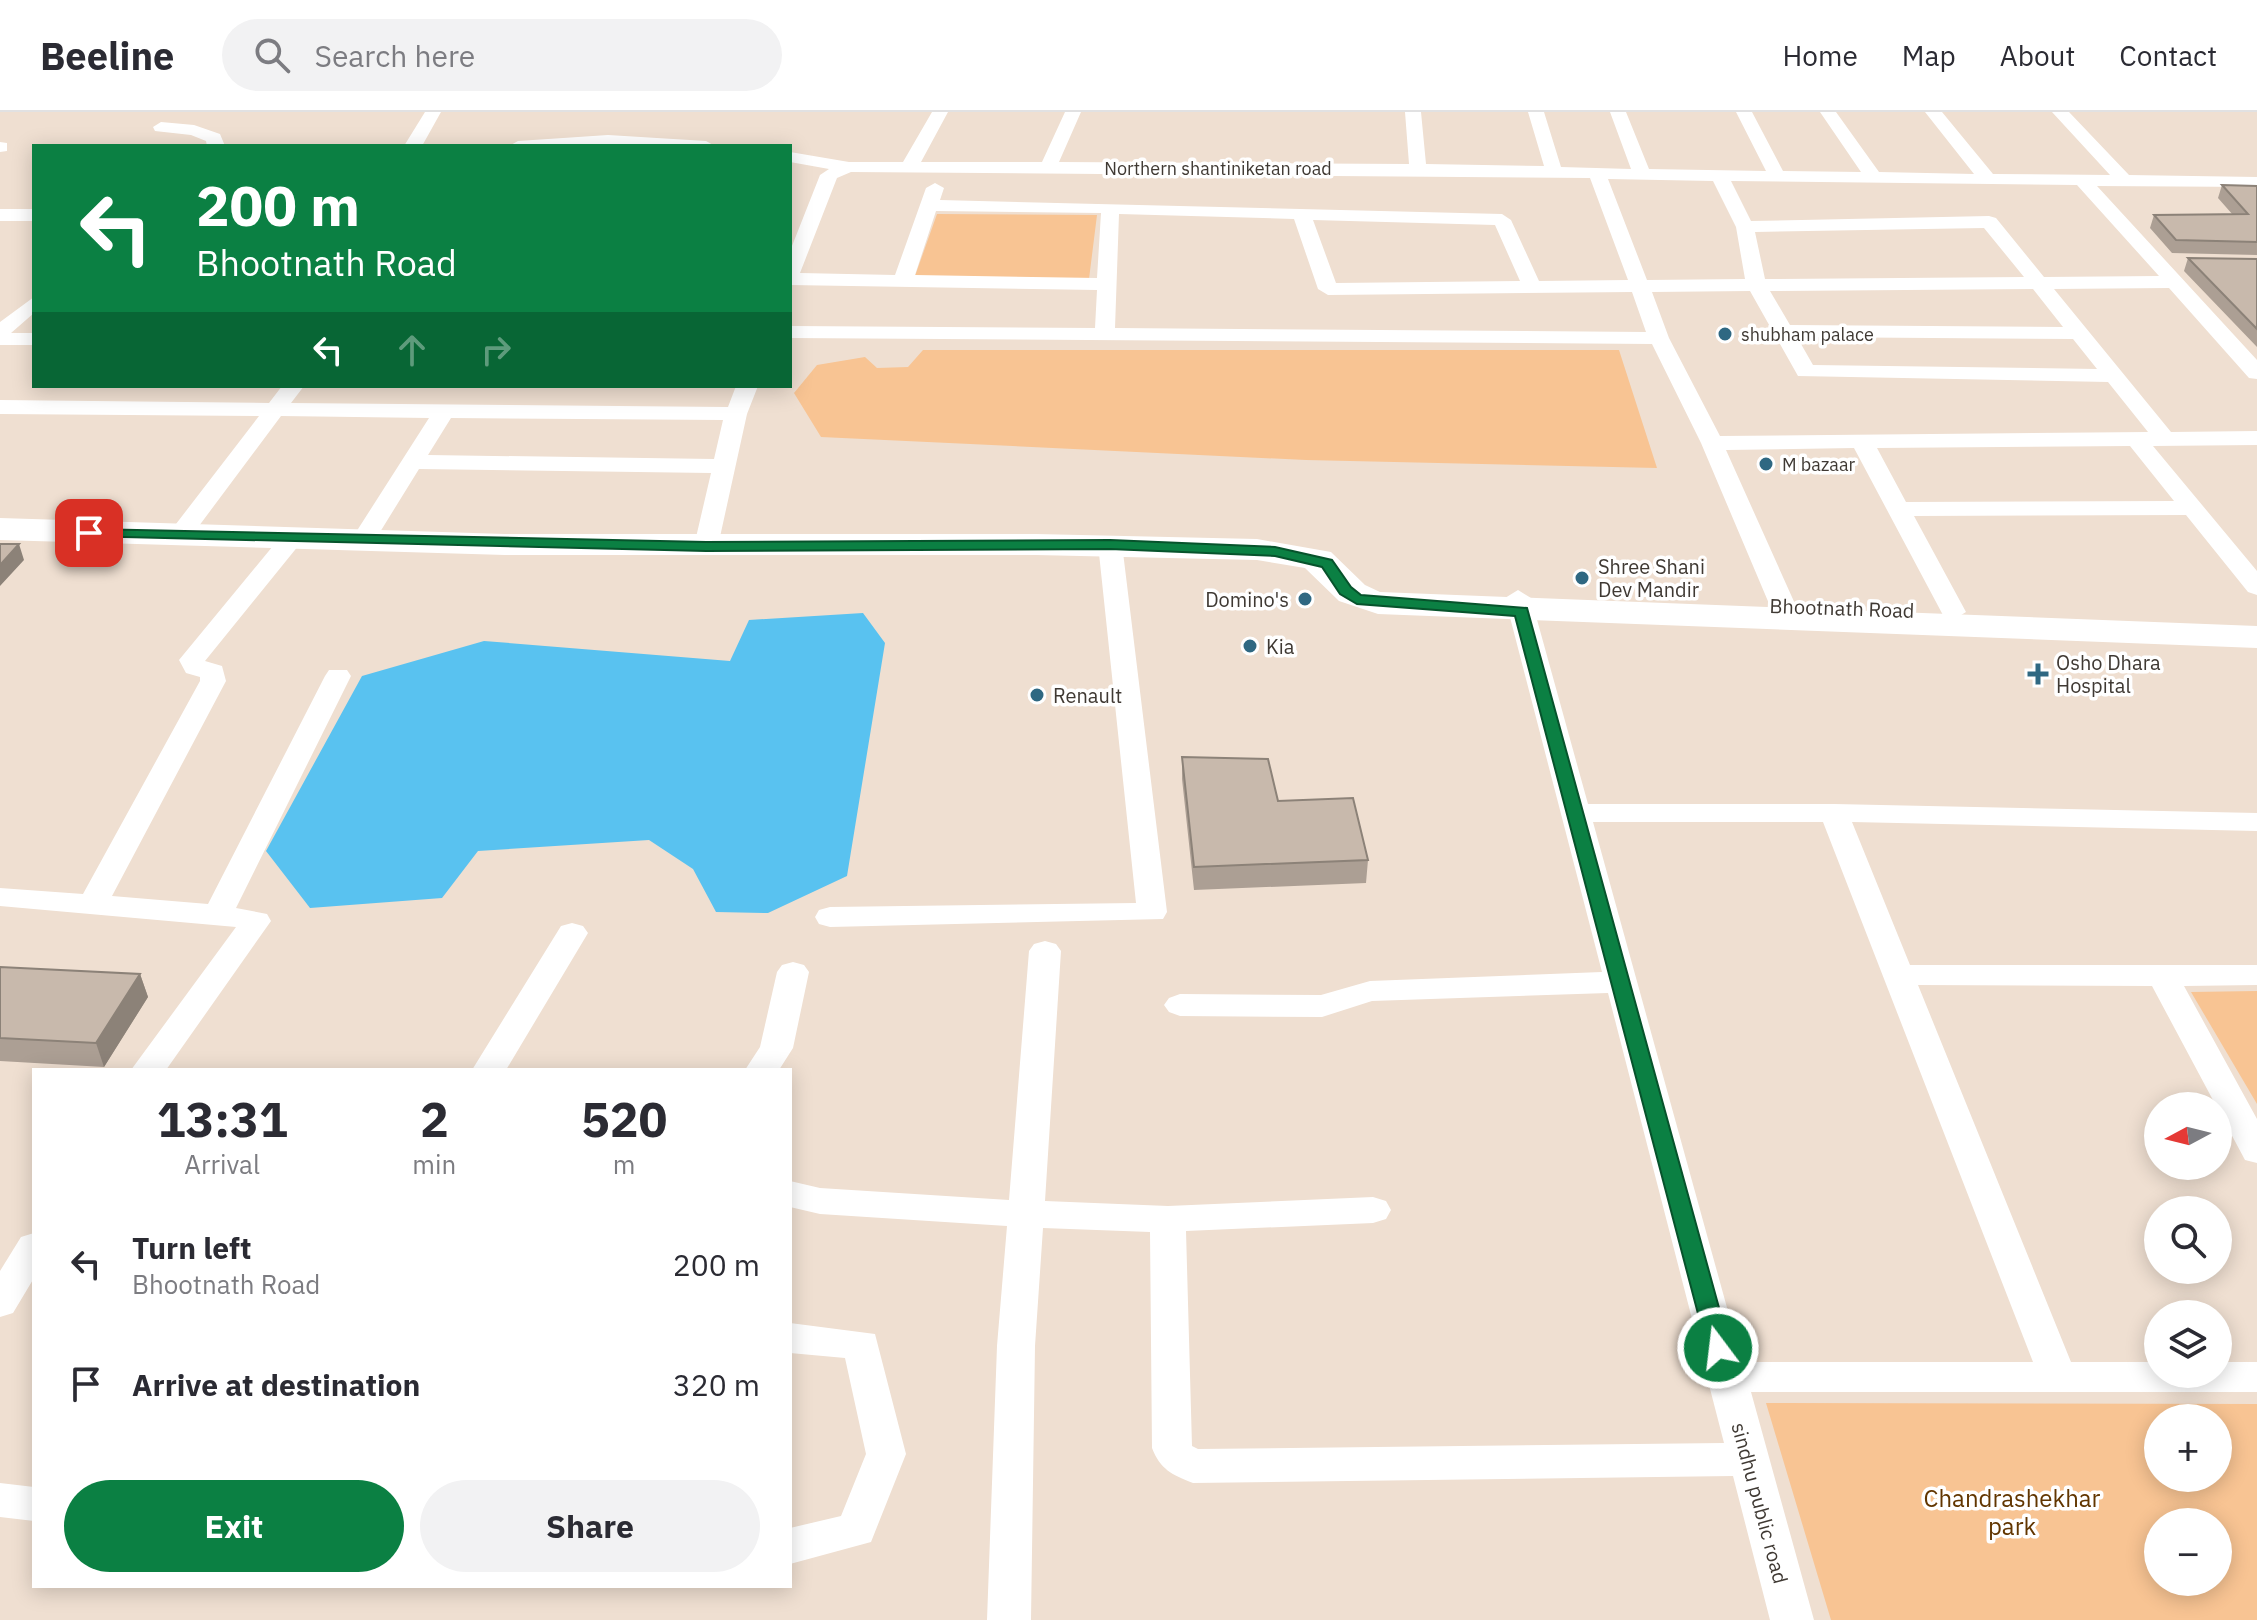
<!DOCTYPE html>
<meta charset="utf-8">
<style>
body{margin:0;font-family:"IBM Plex Sans",sans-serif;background:#f2f2f3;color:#2b2b33;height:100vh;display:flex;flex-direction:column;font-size:30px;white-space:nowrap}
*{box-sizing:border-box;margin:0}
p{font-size:26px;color:#7c7c81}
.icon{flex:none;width:44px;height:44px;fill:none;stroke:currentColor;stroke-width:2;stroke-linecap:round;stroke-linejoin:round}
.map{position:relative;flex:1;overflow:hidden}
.side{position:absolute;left:32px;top:956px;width:760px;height:520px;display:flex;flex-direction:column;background:#fff;border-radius:0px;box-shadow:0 4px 20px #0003}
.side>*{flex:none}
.hud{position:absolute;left:32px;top:32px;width:760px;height:244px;border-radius:0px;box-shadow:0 4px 20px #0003;background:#0b8043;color:#fff;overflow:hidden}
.needle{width:52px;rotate:263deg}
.fabs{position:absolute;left:2144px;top:980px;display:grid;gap:16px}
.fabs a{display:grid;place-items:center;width:88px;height:88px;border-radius:50%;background:#fff;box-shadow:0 4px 20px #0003;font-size:40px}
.pin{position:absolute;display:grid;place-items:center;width:68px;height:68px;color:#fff;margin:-34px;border-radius:16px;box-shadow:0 4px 12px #0006}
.me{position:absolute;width:88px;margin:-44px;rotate:345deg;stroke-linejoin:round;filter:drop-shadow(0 0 6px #0008)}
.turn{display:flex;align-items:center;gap:28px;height:168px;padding:0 32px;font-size:36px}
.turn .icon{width:104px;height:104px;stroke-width:2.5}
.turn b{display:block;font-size:56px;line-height:68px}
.lanes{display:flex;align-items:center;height:76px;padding:0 32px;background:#0003;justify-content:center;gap:40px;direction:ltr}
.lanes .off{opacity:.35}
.eta{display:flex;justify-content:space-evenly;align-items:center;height:136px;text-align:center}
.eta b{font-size:48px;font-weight:800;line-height:56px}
.button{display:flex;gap:16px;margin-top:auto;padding:16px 32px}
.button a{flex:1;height:92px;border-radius:48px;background:#0b8043;color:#fff;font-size:32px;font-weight:800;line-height:92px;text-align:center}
.button a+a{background:#f2f2f3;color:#2b2b33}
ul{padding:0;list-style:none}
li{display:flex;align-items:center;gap:24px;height:120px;padding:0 32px}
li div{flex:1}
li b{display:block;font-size:30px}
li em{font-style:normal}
header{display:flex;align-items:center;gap:48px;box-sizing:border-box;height:112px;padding:0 40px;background:#fff;border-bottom:2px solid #e1e1e2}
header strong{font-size:38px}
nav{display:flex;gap:44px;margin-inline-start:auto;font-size:28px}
.search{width:560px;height:72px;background:#f2f2f3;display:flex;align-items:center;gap:20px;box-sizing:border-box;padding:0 28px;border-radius:44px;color:#7c7c81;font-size:30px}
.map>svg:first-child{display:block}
.green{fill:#f8c493;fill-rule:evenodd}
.water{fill:#59c2f0}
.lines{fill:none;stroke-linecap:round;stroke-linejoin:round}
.street{fill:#fff;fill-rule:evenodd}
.secondary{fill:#fff;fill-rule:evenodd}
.wall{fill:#ac9f94}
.shaded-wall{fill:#8c8278}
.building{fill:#c8b9ac;stroke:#8c8278;stroke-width:2}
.route{fill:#0b8043;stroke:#07532c;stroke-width:2}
.poi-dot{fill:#2f6882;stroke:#fff;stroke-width:3}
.labels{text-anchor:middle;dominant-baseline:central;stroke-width:7;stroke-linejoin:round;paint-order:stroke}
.far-street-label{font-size:18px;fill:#3f3933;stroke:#fff}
.far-poi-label{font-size:18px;fill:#3f3933;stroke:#fff;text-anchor:start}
.poi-label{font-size:20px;fill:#3f3933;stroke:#fff;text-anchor:start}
.street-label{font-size:20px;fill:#3f3933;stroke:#fff}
.near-park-label{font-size:24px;fill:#623600;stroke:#fff}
</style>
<header>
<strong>Beeline</strong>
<div class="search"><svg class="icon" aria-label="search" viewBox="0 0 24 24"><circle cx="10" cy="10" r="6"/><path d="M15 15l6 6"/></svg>Search here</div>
<nav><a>Home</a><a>Map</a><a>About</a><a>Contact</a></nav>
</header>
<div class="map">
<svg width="2257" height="1508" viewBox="0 0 2257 1508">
<rect width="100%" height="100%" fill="#efdfd1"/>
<!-- green -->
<path class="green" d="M 937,102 L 1097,103 L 1089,167 L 915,164 Z
M 923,238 L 1619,238 L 1657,356 L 1306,348 L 821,325 L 794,281 L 817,253 L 865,245 L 877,256 L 908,255 Z
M 2257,879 L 2257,992 L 2191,880 Z
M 1766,1291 L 2257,1292 L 2257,1508 L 1831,1508 ZM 2158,1306 L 2218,1306 L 2218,1366 L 2158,1366 ZM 2158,1410 L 2218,1410 L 2218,1470 L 2158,1470 Z"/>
<!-- water -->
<path class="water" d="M 863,501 L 885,531 L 847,764 L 768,801 L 716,800 L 693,757 L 649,728 L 478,739 L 442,786 L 310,796 L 266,739 L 362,564 L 484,529 L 730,549 L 749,508 Z"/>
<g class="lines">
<!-- street -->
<path class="street" d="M 425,0 L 441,0 L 422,34 L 404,34 Z
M 932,0 L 948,0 L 921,50 L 1042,50 L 1065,0 L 1081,0 L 1059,50 L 1409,52 L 1405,0 L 1421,0 L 1426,52 L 1544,54 L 1528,0 L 1544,0 L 1561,55 L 1631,57 L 1610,0 L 1626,0 L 1649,57 L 1766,59 L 1736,0 L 1752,0 L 1783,59 L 1861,60 L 1820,0 L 1836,0 L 1879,60 L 1974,62 L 1925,0 L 1942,0 L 1993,62 L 2110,63 L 2052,0 L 2069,0 L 2129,63 L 2257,65 L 2257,75 L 2097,74 L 2257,248 L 2257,267 L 2249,266 L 2169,176 L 2054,177 L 2171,320 L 2257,319 L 2257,333 L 2153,334 L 2257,459 L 2257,483 L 2248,480 L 2186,403 L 1914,404 L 1966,500 L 1953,508 L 1944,505 L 1854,336 L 1726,338 L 1796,494 L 1787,512 L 1769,512 L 1765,507 L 1770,494 L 1701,331 L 1652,232 L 790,226 L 790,214 L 1095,216 L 1097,178 L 790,173 L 790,139 L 820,63 L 829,57 L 790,50 L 790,40 L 849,50 L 903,50 ZM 851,60 L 1590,66 L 1628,168 L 1539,169 L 1511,108 L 1502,102 L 940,88 L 944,76 L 935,71 L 926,76 L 895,163 L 800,161 L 837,66 ZM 1608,67 L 1713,69 L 1736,115 L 1745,167 L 1647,168 ZM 1731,69 L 2077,73 L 2159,164 L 2044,165 L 1996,106 L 1989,104 L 1751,109 ZM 936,99 L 1101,101 L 1097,166 L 915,163 ZM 1119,102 L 1294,107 L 1318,177 L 1328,183 L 1632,180 L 1646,220 L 1115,216 ZM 1313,108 L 1495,113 L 1520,169 L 1336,171 ZM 1984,116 L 2024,165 L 1765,167 L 1755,120 ZM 2033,177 L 2063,215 L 1790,213 L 1770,179 ZM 1750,179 L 1798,264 L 2108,270 L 2148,320 L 1720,324 L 1669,226 L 1652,180 ZM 1797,225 L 2073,227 L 2097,257 L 1813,253 ZM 2130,334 L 2174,389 L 1906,390 L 1877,336 Z
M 161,10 L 194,13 L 220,22 L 225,34 L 207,34 L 206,29 L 191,23 L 155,19 L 153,15 Z
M 608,23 L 706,29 L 715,34 L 509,34 L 518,29 Z
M 0,30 L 7,31 L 7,39 L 0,40 Z
M 0,97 L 34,97 L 34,109 L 0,109 Z
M 34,185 L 34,201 L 11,221 L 34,221 L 34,233 L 0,233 L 0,210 Z
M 282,274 L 304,274 L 291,291 L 728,295 L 736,274 L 758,274 L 747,302 L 718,434 L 706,441 L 694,434 L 711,361 L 419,357 L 372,433 L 354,433 L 351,428 L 429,306 L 281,304 L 187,430 L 178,432 L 166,425 L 259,304 L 0,302 L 0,288 L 269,291 ZM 451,306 L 723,308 L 714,347 L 428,343 Z
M 291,421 L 303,428 L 205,549 L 222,554 L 226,569 L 112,784 L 208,792 L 325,564 L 329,558 L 347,558 L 351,564 L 236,796 L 267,802 L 271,809 L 166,958 L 131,958 L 236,815 L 0,794 L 0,776 L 83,782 L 200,569 L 200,565 L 186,561 L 179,548 L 282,423 Z
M 1110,425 L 1122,432 L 1167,800 L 1163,807 L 830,815 L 819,812 L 815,805 L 819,798 L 830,795 L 1136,791 L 1098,432 Z
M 1518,478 L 1531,486 L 1588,692 L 1834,692 L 2257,701 L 2257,719 L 1852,710 L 1910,853 L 2257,853 L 2257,873 L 2184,874 L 2257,1007 L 2257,1051 L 2245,1048 L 2152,874 L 1918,873 L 2071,1250 L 2158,1250 L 2158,1262 L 2218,1262 L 2218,1250 L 2257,1250 L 2257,1280 L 1751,1280 L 1814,1508 L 1770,1508 L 1733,1364 L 1193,1371 C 1172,1363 1160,1357 1152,1336 L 1150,1120 L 1043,1116 L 1035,1234 L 1031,1508 L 987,1508 L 997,1234 L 1007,1114 L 820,1102 L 790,1095 L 790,1069 L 820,1076 L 1009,1088 L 1029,839 L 1034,832 L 1045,829 L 1056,832 L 1061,839 L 1045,1089 L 1168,1094 L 1373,1085 L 1386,1089 L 1391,1098 L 1386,1107 L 1373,1111 L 1186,1119 L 1192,1334 L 1198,1337 L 1724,1331 L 1608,881 L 1372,889 L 1322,905 L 1180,904 L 1169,900 L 1164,893 L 1169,886 L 1180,882 L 1321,883 L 1370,869 L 1602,860 L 1505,486 ZM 1593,710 L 1823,710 L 2033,1250 L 1742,1250 Z
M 572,811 L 583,814 L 588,821 L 506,958 L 472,958 L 561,814 Z
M 793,850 L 804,853 L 809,860 L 793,936 L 779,958 L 745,958 L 760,935 L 777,860 L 782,853 Z
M 34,1121 L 34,1166 L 13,1201 L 0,1205 L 0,1159 L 21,1125 Z
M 790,1211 L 875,1222 L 906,1342 L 871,1430 L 790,1452 L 790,1416 L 841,1404 L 866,1342 L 845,1246 L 790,1241 Z
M 0,1371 L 34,1375 L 34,1409 L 0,1405 Z"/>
<!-- secondary -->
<path class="secondary" d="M 0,406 L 505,422 L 1036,422 L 1257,427 L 1331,440 L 1365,473 L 1380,480 L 2257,514 L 2257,536 L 1378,502 L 1339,489 L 1305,456 L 1257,448 L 1036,443 L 505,443 L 0,428 Z"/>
</g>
<!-- wall -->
<path class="wall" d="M 2222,73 L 2257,74 L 2257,143 L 2172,141 L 2150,116 L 2154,103 L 2233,103 L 2218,86 Z
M 2188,146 L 2257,147 L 2257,235 L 2184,159 Z
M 1182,645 L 1278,689 L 1368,748 L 1366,771 L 1194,778 L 1182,667 Z
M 0,855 L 140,862 L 148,885 L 104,955 L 0,949 Z"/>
<!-- shaded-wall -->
<path class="shaded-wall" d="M 19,432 L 24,448 L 0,474 L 0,453 Z
M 140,862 L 148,885 L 104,955 L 96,931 Z"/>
<!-- building -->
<path class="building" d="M 2222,73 L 2257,74 L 2257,130 L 2176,128 L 2154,103 L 2248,102 Z
M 2188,146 L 2257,147 L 2257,217 Z
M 0,432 L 19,432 L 0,453 Z
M 1182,645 L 1268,647 L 1278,689 L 1353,686 L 1368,748 L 1194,755 Z
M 0,855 L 140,862 L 96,931 L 0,926 Z"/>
<!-- route -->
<path class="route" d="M 89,417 L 706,430 L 1110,428 L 1275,435 L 1332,448 L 1351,475 L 1361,483 L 1527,496 L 1730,1236 L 1727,1242 L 1710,1242 L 1707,1236 L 1515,504 L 1357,492 L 1340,482 L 1322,455 L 1275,444 L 1110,437 L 706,439 L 84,424 L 84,418 Z"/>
<!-- markers -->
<g class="poi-dot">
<circle cx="1725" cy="222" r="8"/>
<circle cx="1766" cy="352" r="8"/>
<circle cx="1582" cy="466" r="8"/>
<circle cx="1305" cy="487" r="8"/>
<circle cx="1250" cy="534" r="8"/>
<path d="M2034 550h8v8h8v8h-8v8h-8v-8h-8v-8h8z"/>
<circle cx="1037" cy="583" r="8"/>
</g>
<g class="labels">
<!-- far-street labels -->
<g class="far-street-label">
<text x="1218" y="56">Northern shantiniketan road</text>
</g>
<!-- far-poi labels -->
<g class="far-poi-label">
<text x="1741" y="222">shubham palace</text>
<text x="1782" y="352">M bazaar</text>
</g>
<!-- poi labels -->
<g class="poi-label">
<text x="1598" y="454">Shree Shani<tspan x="1598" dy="23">Dev Mandir</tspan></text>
<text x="1289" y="487" text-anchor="end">Domino's</text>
<text x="1266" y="534">Kia</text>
<text x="2056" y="550">Osho Dhara<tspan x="2056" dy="23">Hospital</tspan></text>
<text x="1053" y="583">Renault</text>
</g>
<!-- street labels -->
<g class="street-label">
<text transform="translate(1842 496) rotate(2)">Bhootnath Road</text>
<text transform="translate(1760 1391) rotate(75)">sindhu public road</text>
</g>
<!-- near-park labels -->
<g class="near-park-label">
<text x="2012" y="1386">Chandrashekhar<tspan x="2012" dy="28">park</tspan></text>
</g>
</g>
</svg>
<div class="fabs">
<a><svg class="needle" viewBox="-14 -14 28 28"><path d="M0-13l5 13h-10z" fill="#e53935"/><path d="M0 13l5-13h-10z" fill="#7c7c81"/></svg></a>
<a><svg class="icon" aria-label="search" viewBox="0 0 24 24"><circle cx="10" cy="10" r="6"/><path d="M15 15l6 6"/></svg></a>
<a><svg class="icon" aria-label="layers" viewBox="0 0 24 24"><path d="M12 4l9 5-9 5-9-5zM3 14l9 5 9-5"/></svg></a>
<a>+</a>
<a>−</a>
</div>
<div class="pin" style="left:89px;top:421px;background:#d93025"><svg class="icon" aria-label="arrive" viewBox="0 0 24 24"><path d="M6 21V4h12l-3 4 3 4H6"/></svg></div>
<svg class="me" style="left:1718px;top:1236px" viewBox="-20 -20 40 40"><circle r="17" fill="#0b8043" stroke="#fff" stroke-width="3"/><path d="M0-11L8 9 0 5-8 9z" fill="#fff"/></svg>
<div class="hud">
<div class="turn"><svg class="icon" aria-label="left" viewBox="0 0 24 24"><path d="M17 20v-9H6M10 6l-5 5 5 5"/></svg><div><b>200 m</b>Bhootnath Road</div></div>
<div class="lanes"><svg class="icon" aria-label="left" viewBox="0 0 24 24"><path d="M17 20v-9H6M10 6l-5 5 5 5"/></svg><svg class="icon off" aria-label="ahead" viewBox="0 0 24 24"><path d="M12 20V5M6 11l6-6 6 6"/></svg><svg class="icon off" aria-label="right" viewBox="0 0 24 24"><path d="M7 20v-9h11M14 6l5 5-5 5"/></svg></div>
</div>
<section class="side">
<div class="eta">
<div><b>13:31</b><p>Arrival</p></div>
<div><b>2</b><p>min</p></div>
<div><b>520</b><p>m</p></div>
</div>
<ul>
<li><svg class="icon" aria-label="left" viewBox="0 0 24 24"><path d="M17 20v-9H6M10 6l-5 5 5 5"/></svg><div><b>Turn left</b><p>Bhootnath Road</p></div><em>200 m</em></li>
<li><svg class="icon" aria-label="arrive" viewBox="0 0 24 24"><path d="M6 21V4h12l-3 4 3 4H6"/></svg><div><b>Arrive at destination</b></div><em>320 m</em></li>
</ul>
<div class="button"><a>Exit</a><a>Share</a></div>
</section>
</div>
